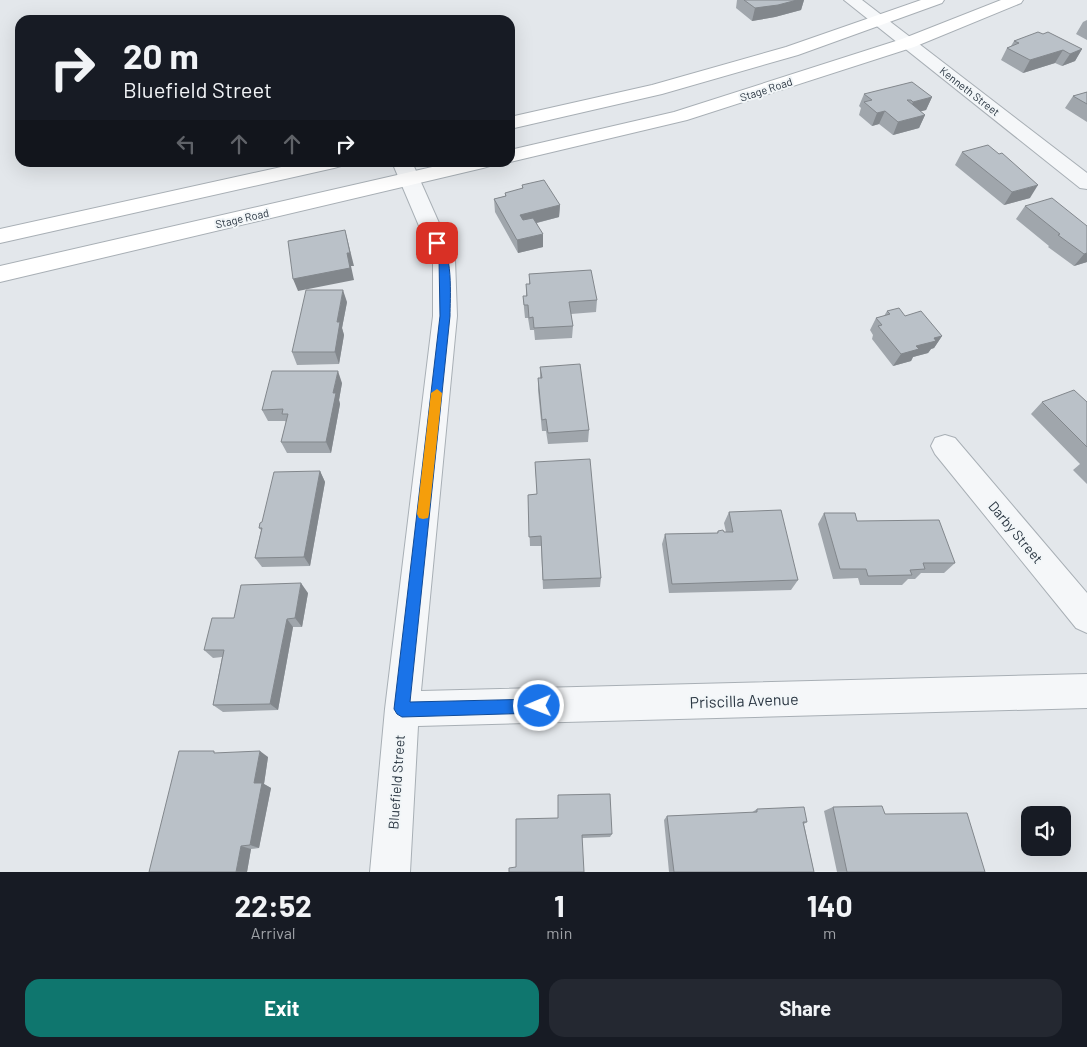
<!DOCTYPE html>
<style>
body{margin:0;font-family:Barlow,sans-serif;background:#242831;color:#f1f3f6;height:100vh;display:flex;flex-direction:column;font-size:19px;white-space:nowrap}
*{box-sizing:border-box;margin:0}
p{font-size:16px;color:#9ea1a6}
.icon{flex:none;width:28px;height:28px;fill:none;stroke:currentColor;stroke-width:2;stroke-linecap:round;stroke-linejoin:round}
.map{position:relative;height:872px;overflow:hidden}
.sheet{display:flex;flex-direction:column;background:#171b24;flex:1}
.sheet>*{flex:none}
.banner{position:absolute;left:15px;top:15px;width:500px;height:152px;border-radius:15px;box-shadow:0 5px 20px #0002;background:#171b24;color:#f1f3f6;overflow:hidden}
.tools{position:absolute;left:1021px;top:806px;display:grid;gap:10px}
.tools a{display:grid;place-items:center;width:50px;height:50px;border-radius:10px;background:#171b24;box-shadow:0 5px 20px #0002;font-size:25px}
.pin{position:absolute;display:grid;place-items:center;width:42px;height:42px;color:#fff;margin:-21px;border-radius:10px;box-shadow:0 2px 8px #0006}
.me{position:absolute;width:55px;margin:-28px;rotate:269deg;stroke-linejoin:round;filter:drop-shadow(0 0 4px #0008)}
.turn{display:flex;align-items:center;gap:18px;height:105px;padding:0 25px;font-size:22px}
.turn .icon{width:65px;height:65px;stroke-width:2.5}
.turn b{display:block;font-size:35px;line-height:42px}
.lanes{display:flex;align-items:center;height:48px;padding:0 25px;background:#0003;justify-content:center;gap:25px;direction:ltr}
.lanes .off{opacity:.35}
.eta{display:flex;justify-content:space-evenly;align-items:center;height:85px;text-align:center}
.eta b{font-size:30px;font-weight:700;line-height:35px}
.primary-button{display:flex;gap:10px;margin-top:auto;padding:10px 25px}
.primary-button a{flex:1;height:58px;border-radius:15px;background:#0f766e;color:#fff;font-size:20px;font-weight:700;line-height:58px;text-align:center}
.primary-button a+a{background:#242831;color:#f1f3f6}
.map>svg:first-child{display:block}
.lines{fill:none;stroke-linecap:round;stroke-linejoin:round}
.street-casing{stroke:#a8afb5;stroke-width:2}
.secondary-casing{stroke:#a8afb5;stroke-width:2}
.street{fill:#f5f7f9;fill-rule:evenodd}
.secondary{fill:#fff;fill-rule:evenodd}
.wall{fill:#a0a6ac}
.shaded-wall{fill:#82878c}
.building{fill:#bac1c8;stroke:#82878c}
.route{fill:#1a73e8;stroke:#114b97}
.slow{fill:#f59e0b}
.labels{text-anchor:middle;dominant-baseline:central;stroke-width:4;stroke-linejoin:round;paint-order:stroke}
.far-street-label{font-size:11px;fill:#2b3743;stroke:#f2f6f8}
.street-label{font-size:14px;fill:#2b3743;stroke:#f2f6f8}
.near-street-label{font-size:16px;fill:#2b3743;stroke:#f2f6f8}
</style>
<div class="map">
<svg width="1087" height="872" viewBox="0 0 1087 872">
<rect width="100%" height="100%" fill="#e3e7eb"/>
<g class="lines">
<!-- street casing -->
<g class="street-casing">
<path id="street" d="M 844,0 L 862,0 L 1087,173 L 1087,189 L 1080,188 Z
M 392,162 L 412,162 L 455,259 L 457,316 L 421,691 L 1087,674 L 1087,708 L 418,726 L 410,872 L 370,872 L 385,709 L 433,316 L 433,259 Z
M 945,435 L 955,438 L 1087,593 L 1087,633 L 1076,628 L 935,454 L 931,446 L 935,438 Z"/>
</g>
<!-- secondary casing -->
<g class="secondary-casing">
<path id="secondary" d="M 921,0 L 944,0 L 942,3 L 798,55 L 662,94 L 510,129 L 510,117 L 652,85 L 786,47 Z
M 1001,0 L 1023,0 L 1021,3 L 914,47 L 687,120 L 510,162 L 510,150 L 674,112 L 902,39 Z
M 304,162 L 344,162 L 341,166 L 334,168 L 0,243 L 0,229 Z
M 454,162 L 493,162 L 490,166 L 483,168 L 0,282 L 0,266 Z"/>
</g>
<!-- street -->
<use href="#street" class="street"/>
<!-- secondary -->
<use href="#secondary" class="secondary"/>
</g>
<!-- wall -->
<path class="wall" d="M 737,0 L 804,0 L 801,10 L 775,17 L 752,21 L 736,8 Z
M 1087,20 L 1087,40 L 1076,34 L 1083,22 Z
M 1043,34 L 1082,49 L 1075,61 L 1062,66 L 1055,63 L 1023,73 L 1001,60 L 1007,48 L 1011,46 L 1014,41 Z
M 1087,92 L 1087,122 L 1065,108 L 1073,96 Z
M 864,94 L 932,97 L 926,110 L 920,111 L 925,115 L 919,128 L 893,135 L 879,124 L 872,126 L 859,115 L 861,108 L 859,106 Z
M 962,152 L 999,154 L 1030,198 L 1004,205 L 955,165 Z
M 522,185 L 560,205 L 559,217 L 537,223 L 543,247 L 518,253 L 495,212 L 494,199 L 505,196 L 505,193 L 522,189 Z
M 1025,206 L 1087,226 L 1087,262 L 1074,266 L 1048,247 L 1049,246 L 1016,219 Z
M 529,274 L 597,300 L 596,312 L 571,314 L 573,326 L 572,338 L 535,340 L 534,330 L 530,330 L 528,318 L 525,318 L 524,308 L 523,296 L 526,296 L 526,284 L 529,284 Z
M 347,302 L 342,328 L 344,335 L 339,364 L 297,365 L 292,352 Z
M 887,311 L 905,316 L 942,336 L 934,348 L 931,349 L 928,353 L 913,357 L 911,361 L 893,366 L 872,339 L 873,335 L 870,330 L 876,318 L 884,316 Z
M 540,367 L 589,430 L 588,442 L 548,444 L 546,431 L 542,431 L 538,390 L 538,378 L 540,378 Z
M 342,383 L 339,400 L 340,404 L 331,453 L 287,453 L 281,442 L 286,422 L 285,421 L 268,421 L 262,410 Z
M 1042,402 L 1087,402 L 1087,484 L 1073,470 L 1080,464 L 1031,414 Z
M 535,462 L 601,578 L 600,587 L 543,589 L 541,546 L 530,546 L 528,495 L 537,494 Z
M 320,471 L 325,482 L 310,566 L 262,567 L 255,558 L 261,530 L 259,528 Z
M 729,512 L 798,580 L 791,590 L 669,593 L 662,544 L 665,534 L 717,533 L 718,531 L 726,532 L 724,523 Z
M 824,513 L 857,521 L 955,563 L 944,573 L 921,573 L 915,579 L 908,579 L 902,585 L 860,585 L 858,578 L 833,579 L 818,524 Z
M 308,593 L 302,627 L 293,627 L 278,710 L 223,712 L 213,705 L 222,657 L 213,658 L 204,650 L 234,618 Z
M 218,753 L 268,757 L 264,784 L 271,788 L 259,848 L 251,849 L 247,872 L 149,872 Z
M 558,795 L 612,834 L 610,837 L 583,838 L 516,867 L 558,818 Z
M 833,807 L 885,814 L 985,872 L 837,872 L 824,811 Z
M 757,809 L 807,822 L 804,824 L 814,872 L 669,872 L 664,820 L 667,816 L 751,813 Z"/>
<!-- shaded-wall -->
<path class="shaded-wall" d="M 797,0 L 804,0 L 801,10 L 775,17 L 752,21 L 755,8 Z
M 1082,49 L 1075,61 L 1062,66 L 1070,54 Z
M 1063,50 L 1055,63 L 1023,73 L 1030,60 Z
M 932,97 L 926,110 L 907,115 L 913,102 Z
M 885,111 L 879,124 L 872,126 L 877,113 Z
M 925,115 L 919,128 L 893,135 L 898,122 Z
M 1038,185 L 1030,198 L 1004,205 L 1012,192 Z
M 560,205 L 559,217 L 520,227 L 520,215 Z
M 345,230 L 354,266 L 351,266 L 354,280 L 298,291 L 293,279 L 347,253 Z
M 543,234 L 543,247 L 518,253 L 517,240 Z
M 1087,253 L 1087,262 L 1074,266 L 1084,254 Z
M 343,290 L 347,302 L 342,328 L 344,335 L 339,364 L 335,352 L 337,322 Z
M 942,336 L 934,348 L 931,349 L 928,353 L 913,357 L 911,361 L 893,366 L 901,354 L 934,338 Z
M 338,371 L 342,383 L 339,400 L 340,404 L 331,453 L 326,442 L 333,393 Z
M 320,471 L 325,482 L 310,566 L 304,557 Z
M 301,583 L 308,593 L 302,627 L 295,618 Z
M 287,619 L 293,627 L 278,710 L 270,704 Z
M 260,751 L 268,757 L 264,784 L 271,788 L 259,848 L 250,845 L 254,783 Z
M 241,846 L 251,849 L 247,872 L 236,872 Z"/>
<!-- building -->
<path class="building" d="M 744,0 L 797,0 L 778,5 L 755,8 Z
M 1038,32 L 1043,34 L 1048,32 L 1082,49 L 1070,54 L 1063,50 L 1030,60 L 1007,48 L 1019,43 L 1014,41 Z
M 912,82 L 932,97 L 913,102 L 911,100 L 907,100 L 925,115 L 898,122 L 885,111 L 877,113 L 864,102 L 872,100 L 864,94 Z
M 1087,92 L 1087,104 L 1073,96 Z
M 988,145 L 999,154 L 1002,153 L 1038,185 L 1012,192 L 962,152 Z
M 544,180 L 560,205 L 520,215 L 523,220 L 533,218 L 543,234 L 517,240 L 494,199 L 506,196 L 505,193 L 523,188 L 522,185 Z
M 1052,198 L 1087,226 L 1087,253 L 1084,254 L 1058,235 L 1060,234 L 1025,206 Z
M 345,230 L 350,253 L 347,253 L 350,268 L 293,279 L 288,241 Z
M 591,270 L 597,300 L 569,302 L 573,326 L 534,328 L 533,317 L 529,318 L 528,305 L 524,305 L 523,296 L 527,296 L 526,284 L 530,284 L 529,274 Z
M 306,290 L 343,290 L 337,322 L 340,322 L 335,352 L 292,352 Z
M 899,308 L 905,316 L 921,311 L 942,336 L 934,338 L 936,341 L 916,346 L 919,349 L 901,354 L 878,326 L 882,325 L 876,318 L 890,314 L 887,311 Z
M 580,364 L 589,430 L 548,433 L 546,419 L 542,420 L 538,378 L 542,378 L 540,367 Z
M 272,371 L 338,371 L 333,393 L 336,393 L 326,442 L 281,442 L 288,414 L 282,414 L 283,409 L 262,410 Z
M 1074,390 L 1087,402 L 1087,447 L 1042,402 Z
M 590,459 L 601,578 L 543,580 L 541,536 L 529,537 L 528,495 L 537,494 L 535,462 Z
M 320,471 L 304,557 L 255,558 L 262,528 L 259,528 L 260,523 L 262,522 L 274,472 Z
M 781,510 L 798,580 L 672,584 L 665,534 L 718,533 L 718,531 L 723,530 L 724,532 L 733,532 L 729,512 Z
M 824,513 L 855,513 L 857,521 L 939,520 L 955,563 L 923,563 L 925,569 L 910,570 L 912,575 L 868,576 L 866,569 L 840,569 Z
M 301,583 L 295,618 L 287,619 L 270,704 L 213,705 L 224,650 L 204,650 L 212,618 L 234,618 L 241,585 Z
M 179,751 L 214,751 L 214,753 L 260,751 L 254,783 L 262,783 L 250,845 L 241,846 L 236,872 L 149,872 Z
M 610,794 L 612,834 L 582,835 L 584,872 L 509,872 L 509,868 L 516,867 L 516,819 L 558,818 L 558,795 Z
M 882,806 L 885,814 L 967,813 L 985,872 L 847,872 L 833,807 Z
M 804,807 L 807,822 L 803,822 L 814,872 L 674,872 L 667,816 L 757,812 L 757,809 Z"/>
<!-- route -->
<path class="route" d="M 437,240 C 454,247 450,300 450,316 L 410,702 L 539,699 L 544,701 L 546,706 L 544,711 L 539,713 L 402,717 L 397,714 L 394,709 L 440,316 L 439,259 L 433,243 Z"/>
<!-- slow -->
<path class="slow" d="M 437,389 L 442,393 L 429,514 L 428,518 L 423,519 L 419,518 L 417,514 L 431,393 Z"/>
<g class="labels">
<!-- far-street labels -->
<g class="far-street-label">
<text transform="translate(766 89) rotate(-18)">Stage Road</text>
<text transform="translate(970 91) rotate(38)">Kenneth Street</text>
<text transform="translate(242 218) rotate(-13)">Stage Road</text>
</g>
<!-- street labels -->
<g class="street-label">
<text transform="translate(1016 532) rotate(50)">Darby Street</text>
<text transform="translate(396 782) rotate(-86)">Bluefield Street</text>
</g>
<!-- near-street labels -->
<g class="near-street-label">
<text transform="translate(744 700) rotate(-2)">Priscilla Avenue</text>
</g>
</g>
</svg>
<div class="tools">
<a><svg class="icon" aria-label="sound" viewBox="0 0 24 24"><path d="M4 9h4l5-4v14l-5-4H4zM17 9q2 3 0 6"/></svg></a>
</div>
<div class="pin" style="left:437px;top:243px;background:#d93025"><svg class="icon" aria-label="arrive" viewBox="0 0 24 24"><path d="M6 21V4h12l-3 4 3 4H6"/></svg></div>
<svg class="me" style="left:539px;top:706px" viewBox="-20 -20 40 40"><circle r="17" fill="#1a73e8" stroke="#fff" stroke-width="3"/><path d="M0-11L8 9 0 5-8 9z" fill="#fff"/></svg>
<div class="banner">
<div class="turn"><svg class="icon" aria-label="right" viewBox="0 0 24 24"><path d="M7 20v-9h11M14 6l5 5-5 5"/></svg><div><b>20 m</b>Bluefield Street</div></div>
<div class="lanes"><svg class="icon off" aria-label="left" viewBox="0 0 24 24"><path d="M17 20v-9H6M10 6l-5 5 5 5"/></svg><svg class="icon off" aria-label="ahead" viewBox="0 0 24 24"><path d="M12 20V5M6 11l6-6 6 6"/></svg><svg class="icon off" aria-label="ahead" viewBox="0 0 24 24"><path d="M12 20V5M6 11l6-6 6 6"/></svg><svg class="icon" aria-label="right" viewBox="0 0 24 24"><path d="M7 20v-9h11M14 6l5 5-5 5"/></svg></div>
</div>
</div>
<section class="sheet">
<div class="eta">
<div><b>22:52</b><p>Arrival</p></div>
<div><b>1</b><p>min</p></div>
<div><b>140</b><p>m</p></div>
</div>
<div class="primary-button"><a>Exit</a><a>Share</a></div>
</section>
